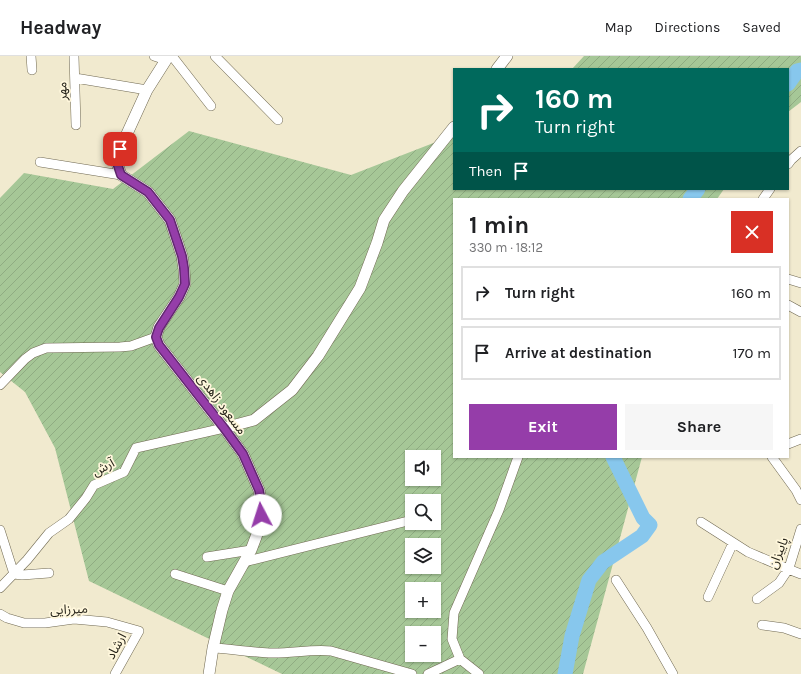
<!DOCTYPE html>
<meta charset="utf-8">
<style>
body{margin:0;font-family:Karla,"Noto Sans Arabic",sans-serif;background:#f6f6f6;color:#202124;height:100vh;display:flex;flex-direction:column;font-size:15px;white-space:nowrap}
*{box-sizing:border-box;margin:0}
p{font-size:13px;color:#757577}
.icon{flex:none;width:22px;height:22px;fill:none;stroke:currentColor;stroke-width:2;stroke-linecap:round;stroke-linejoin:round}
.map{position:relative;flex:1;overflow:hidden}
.details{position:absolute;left:453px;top:142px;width:336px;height:260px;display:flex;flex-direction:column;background:#fff;border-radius:0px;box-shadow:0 1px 3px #0004}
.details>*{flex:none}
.top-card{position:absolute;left:453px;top:12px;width:336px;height:122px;border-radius:0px;box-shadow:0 1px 3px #0004;background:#00695c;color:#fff;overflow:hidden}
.buttons{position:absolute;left:405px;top:394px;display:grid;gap:8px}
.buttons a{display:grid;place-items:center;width:36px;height:36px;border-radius:0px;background:#fff;box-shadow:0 1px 3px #0004;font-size:20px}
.pin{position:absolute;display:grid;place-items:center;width:34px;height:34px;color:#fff;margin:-17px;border-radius:8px;box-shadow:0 2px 6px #0006}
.me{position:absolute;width:44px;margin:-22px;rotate:355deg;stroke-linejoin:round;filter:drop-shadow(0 0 3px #0008)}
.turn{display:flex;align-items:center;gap:14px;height:84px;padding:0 16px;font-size:18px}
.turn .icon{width:52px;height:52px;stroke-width:2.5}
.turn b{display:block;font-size:28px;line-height:34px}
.then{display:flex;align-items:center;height:38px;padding:0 16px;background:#0003;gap:8px;font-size:15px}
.round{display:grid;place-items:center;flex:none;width:42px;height:42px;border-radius:0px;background:#f6f6f6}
.overview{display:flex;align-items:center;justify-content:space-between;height:68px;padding:0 16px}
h1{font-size:24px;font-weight:700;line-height:30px}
.cta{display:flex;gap:8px;margin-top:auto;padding:8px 16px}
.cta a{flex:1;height:46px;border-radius:0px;background:#953da9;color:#fff;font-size:16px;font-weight:700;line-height:46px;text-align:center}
.cta a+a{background:#f6f6f6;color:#202124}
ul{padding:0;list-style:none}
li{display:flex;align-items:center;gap:12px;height:54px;margin:0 8px 6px;padding:0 8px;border:2px solid #e0e0e0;border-radius:0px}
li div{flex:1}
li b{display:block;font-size:15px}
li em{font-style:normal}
header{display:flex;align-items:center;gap:24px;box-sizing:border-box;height:56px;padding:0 20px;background:#fff;border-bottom:1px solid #e0e0e0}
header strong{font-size:19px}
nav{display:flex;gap:22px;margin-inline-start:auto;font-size:14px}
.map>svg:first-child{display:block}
.garden{fill:url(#garden-furrows);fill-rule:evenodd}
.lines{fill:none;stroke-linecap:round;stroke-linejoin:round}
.river{stroke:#87c7ed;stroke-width:15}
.minor-casing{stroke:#706952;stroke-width:10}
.tertiary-casing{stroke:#706952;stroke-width:12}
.minor{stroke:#fff;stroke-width:9}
.tertiary{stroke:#fff;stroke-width:11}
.route-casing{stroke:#61286e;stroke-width:10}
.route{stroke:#953da9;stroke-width:7}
.labels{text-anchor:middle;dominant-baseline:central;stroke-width:3.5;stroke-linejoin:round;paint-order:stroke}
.street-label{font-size:13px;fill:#27241a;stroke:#fff7dc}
</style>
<header>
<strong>Headway</strong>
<nav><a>Map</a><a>Directions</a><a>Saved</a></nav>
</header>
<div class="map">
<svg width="801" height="618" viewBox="0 0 801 618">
<defs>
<pattern id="garden-furrows" width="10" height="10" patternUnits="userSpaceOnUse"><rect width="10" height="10" fill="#a6c797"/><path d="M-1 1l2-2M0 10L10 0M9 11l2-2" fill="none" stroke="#8fab82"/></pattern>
</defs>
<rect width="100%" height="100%" fill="#f1eacf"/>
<!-- garden -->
<path class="garden" d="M 584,0 L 801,0 L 801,46 L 788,56 L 788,13 L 572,13 Z
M 189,75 L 351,119 L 454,79 L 454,133 L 724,133 L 717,143 L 454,143 L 454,401 L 642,401 L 583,618 L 282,618 L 89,525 L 55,392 L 25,336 L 0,316 L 0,142 L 24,117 L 113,133 ZM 412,401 L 434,401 L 434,423 L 412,423 ZM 412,445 L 434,445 L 434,467 L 412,467 ZM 412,489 L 434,489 L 434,511 L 412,511 ZM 412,533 L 434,533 L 434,555 L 412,555 ZM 412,577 L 434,577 L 434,599 L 412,599 Z"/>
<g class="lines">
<!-- river -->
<path class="river" d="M 788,28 L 797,15 L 801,14
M 690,143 L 698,133
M 565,618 L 572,580 L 589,524 L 603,506 L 642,480 L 650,469 L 643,462 L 613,401"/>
<!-- minor casing -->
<g class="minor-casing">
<path id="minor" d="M 31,0 L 32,14
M 74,0 L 76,69
M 154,0 L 166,4
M 172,0 L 211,50
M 215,0 L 278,64
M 75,22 L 147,34
M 40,106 L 121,119
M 788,108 L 791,104 L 801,95
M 763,143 L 770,133
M 788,223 L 801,227
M 788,249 L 801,256
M 0,329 L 25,303 L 33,297 L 46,292 L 120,291 L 131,290 L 156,281
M 788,388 L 801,383
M 772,401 L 796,434 L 801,444
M 701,466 L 748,496 L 788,513 L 801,518
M 0,474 L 14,518 L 22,519 L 49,517
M 207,501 L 251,494
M 244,506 L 408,465
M 175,518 L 228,535
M 616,524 L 647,572 L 673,618
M 0,532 L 27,504 L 49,477 L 69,463 L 86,442 L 94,429 L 124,416 L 136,392 L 224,372
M 708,541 L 733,487
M 757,543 L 779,527 L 789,512 L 801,473
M 0,558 L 7,562 L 24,567 L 45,567 L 74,563 L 107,566 L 139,575 L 115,618
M 762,569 L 784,572 L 801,578
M 213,592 C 231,593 250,596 269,597 C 290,598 310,593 331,595 L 412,618
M 460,603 L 452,583 L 454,557 L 499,454 L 518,401
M 428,618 L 460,603 L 479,618"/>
</g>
<!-- tertiary casing -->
<g class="tertiary-casing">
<path id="tertiary" d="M 167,0 L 166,4 L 147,34 L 120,93 L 117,107 L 121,119 L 148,136 L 170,164 L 182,200 L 184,213 L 185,228 L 179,241 L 159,271 L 156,281 L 159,289 L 224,372 L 243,398 L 259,434 L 262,451 L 261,467 L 256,481 L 251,494 L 228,535 L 222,554 L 213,592 L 209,618
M 497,13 L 507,0
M 224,372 L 254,364 L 292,334 L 318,300 L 360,232 L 377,187 L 384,164 L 403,135 L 454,71"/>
</g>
<!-- minor -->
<use href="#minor" class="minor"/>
<!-- tertiary -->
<use href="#tertiary" class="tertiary"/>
</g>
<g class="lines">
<!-- route casing -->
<g class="route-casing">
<path id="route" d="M 120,93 L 117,107 L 121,119 L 148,136 L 170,164 L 182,200 L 184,212 L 185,228 L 179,241 L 159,272 L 156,281 L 159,289 L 224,372 L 243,398 L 259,434 L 262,451 L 261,459"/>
</g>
<!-- route -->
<use href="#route" class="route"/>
</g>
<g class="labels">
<!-- street labels -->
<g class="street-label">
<text transform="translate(62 35) rotate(-91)">مهر</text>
<text transform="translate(222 348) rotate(53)">مسعود زاهدی</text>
<text transform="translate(103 411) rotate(-28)">آرش</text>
<text transform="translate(778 497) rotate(-68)">پاییزان</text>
<text transform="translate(69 553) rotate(-2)">میرزایی</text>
<text transform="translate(116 590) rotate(-61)">ارشاد</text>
</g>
</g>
</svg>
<div class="buttons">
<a><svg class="icon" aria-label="sound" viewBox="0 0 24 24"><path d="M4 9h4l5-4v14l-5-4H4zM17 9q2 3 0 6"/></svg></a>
<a><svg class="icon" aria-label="search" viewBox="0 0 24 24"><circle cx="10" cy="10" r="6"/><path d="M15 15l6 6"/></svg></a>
<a><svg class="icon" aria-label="layers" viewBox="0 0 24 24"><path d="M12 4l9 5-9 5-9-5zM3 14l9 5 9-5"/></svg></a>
<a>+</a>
<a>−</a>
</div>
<div class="pin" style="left:120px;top:93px;background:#d93025"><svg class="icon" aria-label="arrive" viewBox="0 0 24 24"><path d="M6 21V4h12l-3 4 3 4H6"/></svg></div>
<svg class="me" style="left:261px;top:459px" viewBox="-20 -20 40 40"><circle r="19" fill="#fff"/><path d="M0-13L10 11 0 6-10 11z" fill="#953da9"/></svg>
<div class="top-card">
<div class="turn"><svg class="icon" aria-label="right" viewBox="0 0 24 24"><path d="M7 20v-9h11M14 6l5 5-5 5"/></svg><div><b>160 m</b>Turn right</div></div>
<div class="then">Then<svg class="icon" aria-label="arrive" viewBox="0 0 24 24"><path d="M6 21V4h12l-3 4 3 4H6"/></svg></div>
</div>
<section class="details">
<div class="overview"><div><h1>1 min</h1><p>330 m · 18:12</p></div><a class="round" style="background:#d93025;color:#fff"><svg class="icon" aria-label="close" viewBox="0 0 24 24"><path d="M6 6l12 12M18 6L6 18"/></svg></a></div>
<ul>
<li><svg class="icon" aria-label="right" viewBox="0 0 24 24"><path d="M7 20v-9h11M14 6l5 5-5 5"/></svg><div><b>Turn right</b></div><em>160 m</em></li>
<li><svg class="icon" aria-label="arrive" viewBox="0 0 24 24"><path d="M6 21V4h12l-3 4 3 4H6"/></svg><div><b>Arrive at destination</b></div><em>170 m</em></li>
</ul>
<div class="cta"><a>Exit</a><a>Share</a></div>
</section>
</div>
